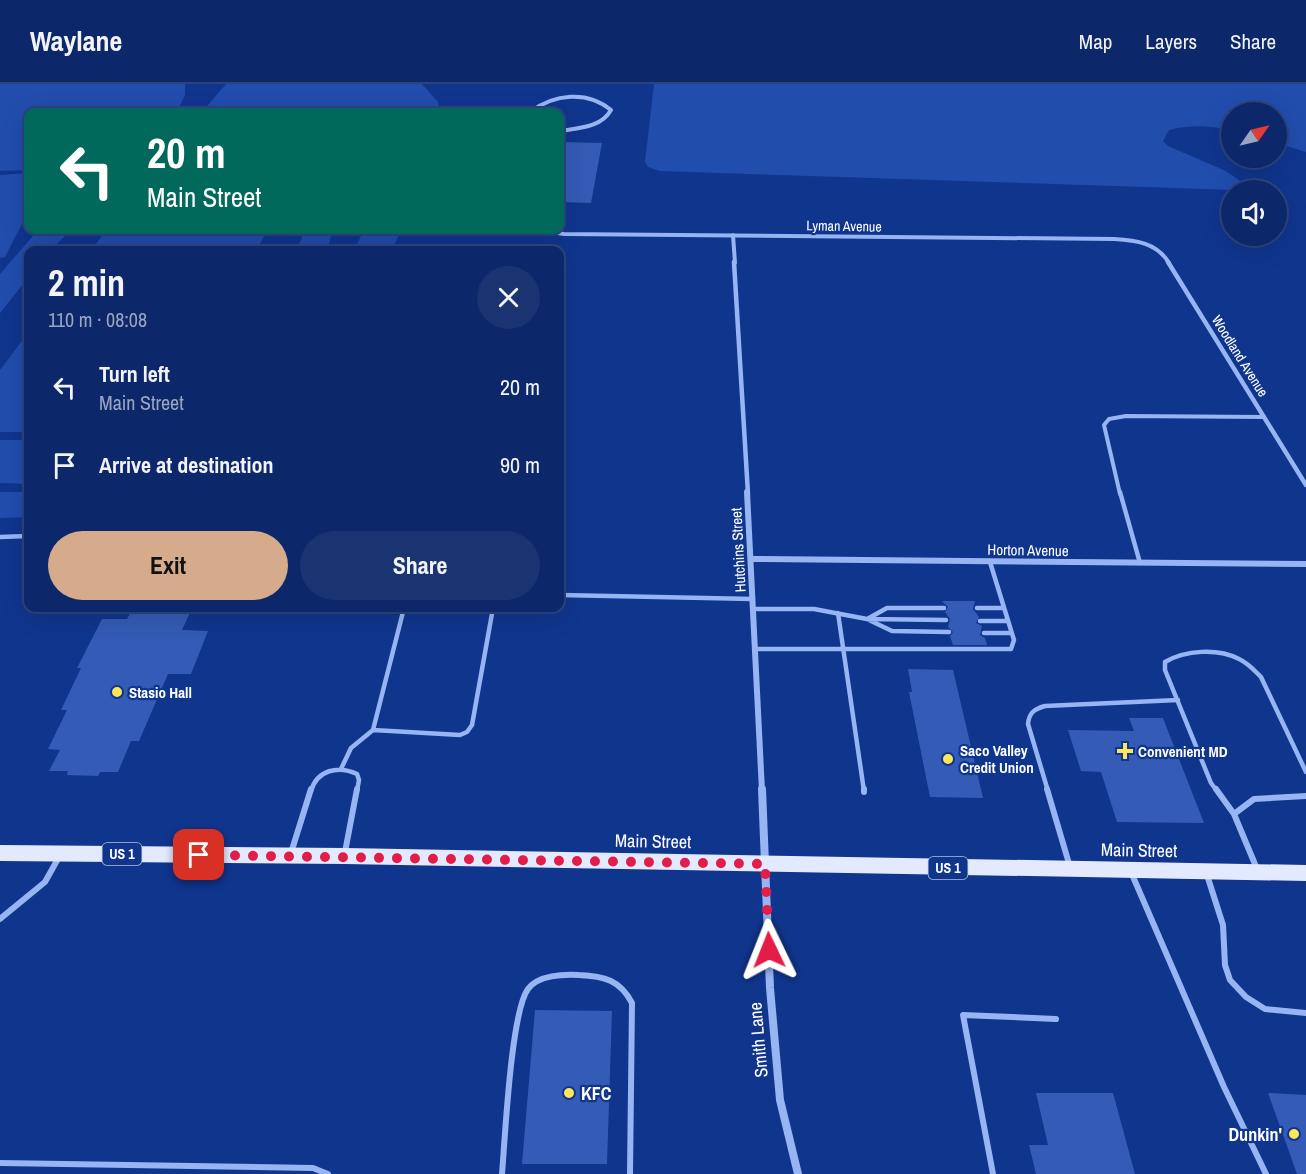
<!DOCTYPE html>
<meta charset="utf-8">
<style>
body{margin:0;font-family:"Archivo Narrow",sans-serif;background:#1a3472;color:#f1f3f6;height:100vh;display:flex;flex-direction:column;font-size:22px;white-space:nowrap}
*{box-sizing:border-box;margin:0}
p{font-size:20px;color:#9aa6c1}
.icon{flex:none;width:33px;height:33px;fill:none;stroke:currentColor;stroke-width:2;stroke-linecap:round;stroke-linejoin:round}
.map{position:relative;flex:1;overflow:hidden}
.side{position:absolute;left:24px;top:162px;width:540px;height:366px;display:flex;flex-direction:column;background:#0c286a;border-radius:12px;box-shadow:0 6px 24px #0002,0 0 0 2px #2c447e}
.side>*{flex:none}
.guide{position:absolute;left:24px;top:24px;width:540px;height:126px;border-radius:12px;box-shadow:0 6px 24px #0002,0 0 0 2px #2c447e;background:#00695c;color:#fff;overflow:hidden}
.needle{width:39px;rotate:56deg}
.tools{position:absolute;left:1221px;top:18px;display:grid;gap:12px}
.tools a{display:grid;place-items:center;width:66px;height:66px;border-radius:50%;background:#0c286a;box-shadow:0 6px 24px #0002,0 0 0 2px #2c447e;font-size:30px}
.pin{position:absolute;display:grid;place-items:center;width:51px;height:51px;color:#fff;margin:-26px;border-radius:12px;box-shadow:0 3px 9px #0006}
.me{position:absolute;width:66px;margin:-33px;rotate:358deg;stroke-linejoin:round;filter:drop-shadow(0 0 4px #0008)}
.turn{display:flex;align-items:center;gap:21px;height:126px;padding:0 24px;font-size:27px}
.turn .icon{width:78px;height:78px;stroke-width:2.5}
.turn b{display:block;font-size:42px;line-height:51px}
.round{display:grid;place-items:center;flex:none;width:63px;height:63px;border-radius:32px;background:#1a3472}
.headline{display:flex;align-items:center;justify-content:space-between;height:102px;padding:0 24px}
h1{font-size:36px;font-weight:700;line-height:45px}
.action{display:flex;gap:12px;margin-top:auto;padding:12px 24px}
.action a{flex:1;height:69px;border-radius:36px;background:#d6ab8b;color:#111;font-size:24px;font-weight:700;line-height:69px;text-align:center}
.action a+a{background:#1a3472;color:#f1f3f6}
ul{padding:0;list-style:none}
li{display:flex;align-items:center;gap:18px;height:78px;padding:0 24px}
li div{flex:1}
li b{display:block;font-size:22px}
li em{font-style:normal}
header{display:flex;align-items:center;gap:36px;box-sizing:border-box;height:84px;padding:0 30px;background:#0c286a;border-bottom:2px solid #2c447e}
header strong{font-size:28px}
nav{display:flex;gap:33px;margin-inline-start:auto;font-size:21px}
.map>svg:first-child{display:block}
.green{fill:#214dad}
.building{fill:#345bb5}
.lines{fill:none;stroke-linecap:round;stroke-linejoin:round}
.service-far2{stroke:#97b4f3;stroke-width:4}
.service-far1{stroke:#97b4f3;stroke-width:4.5}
.service{stroke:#97b4f3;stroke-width:6}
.minor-far3{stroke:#97b4f3;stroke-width:4}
.minor-far2{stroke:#97b4f3;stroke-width:4.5}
.minor-far1{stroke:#97b4f3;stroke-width:6}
.minor{stroke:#97b4f3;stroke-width:8}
.primary{fill:#e3eaff;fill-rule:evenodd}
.route{stroke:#e11d48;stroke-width:10;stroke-dasharray:0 18}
.poi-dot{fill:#ffe659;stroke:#10358d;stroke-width:2}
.labels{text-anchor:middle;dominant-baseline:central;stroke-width:4.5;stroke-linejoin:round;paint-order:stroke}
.far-street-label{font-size:14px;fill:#fff;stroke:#10358d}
.shield{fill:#10358d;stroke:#b7c2dd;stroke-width:1.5}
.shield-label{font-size:14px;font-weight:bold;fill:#fff}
.street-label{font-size:15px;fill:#fff;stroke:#10358d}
.poi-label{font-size:15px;font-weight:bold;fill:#fff;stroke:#10358d;text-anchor:start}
.near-street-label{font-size:18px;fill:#fff;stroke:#10358d}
.near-poi-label{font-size:18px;font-weight:bold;fill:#fff;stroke:#10358d;text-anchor:start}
</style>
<header>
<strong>Waylane</strong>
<nav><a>Map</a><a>Layers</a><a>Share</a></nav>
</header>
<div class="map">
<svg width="1306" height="1090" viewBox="0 0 1306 1090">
<rect width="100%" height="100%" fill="#10358d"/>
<!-- green -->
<path class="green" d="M 0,0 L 185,0 L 185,11 L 177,28 L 28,28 L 28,86 L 0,87 Z
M 226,0 L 422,0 L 438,18 L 440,28 L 202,28 Z
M 654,0 L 1306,0 L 1306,68 L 1277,59 L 1276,28 L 1232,28 L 1231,46 C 1210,42 1191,40 1169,46 L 1163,57 L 1168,62 L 1226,87 L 1246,101 L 1234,106 L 660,87 L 648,83 L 645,78 Z
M 28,89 L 28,128 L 5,173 L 0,174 L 0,91 Z
M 38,146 L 71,146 L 51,166 L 28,166 L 28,194 L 0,229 L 0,190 Z
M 107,146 L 268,146 L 256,166 L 91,166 Z
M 302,146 L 333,146 L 327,166 L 296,166 L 302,154 Z
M 364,146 L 401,146 L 392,166 L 354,166 Z
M 28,249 L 28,348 L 0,348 L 0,286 Z
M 0,356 L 28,356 L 28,400 L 0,399 Z
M 0,408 L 28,408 L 28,433 L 0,434 Z"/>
<!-- building -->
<path class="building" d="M 560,58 L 602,59 L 591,119 L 560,118 Z
M 942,517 L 975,517 L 973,525 L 979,533 L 976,539 L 982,542 L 980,551 L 985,554 L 987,561 L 953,561 L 950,552 L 953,548 L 948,543 L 950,535 L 945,528 L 948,523 Z
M 133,524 L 192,524 L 182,546 L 208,547 L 191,590 L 168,590 L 139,657 L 131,657 L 118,688 L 100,688 L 98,692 L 67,691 L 68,687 L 49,687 L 60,666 L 48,665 L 67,626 L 61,626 L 81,584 L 77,584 L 102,535 L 127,535 Z
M 908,585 L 953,586 L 983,714 L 930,713 L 909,608 L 912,608 Z
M 1129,634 L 1163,634 L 1204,739 L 1117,738 L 1101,688 L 1081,687 L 1068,646 L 1134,647 Z
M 535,926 L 612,927 L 607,1080 L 522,1080 Z
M 1036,1009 L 1113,1009 L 1135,1090 L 1036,1090 L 1029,1061 L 1048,1061 Z
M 1268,1009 L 1306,1011 L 1306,1090 L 1297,1090 Z"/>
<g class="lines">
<!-- service-far2 -->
<path class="service-far2" d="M 1120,410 L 1104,341 L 1109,335 L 1126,332 L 1264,333"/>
<!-- service-far1 -->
<path class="service-far1" d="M 1120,408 L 1140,479
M 0,453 L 28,452
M 560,511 L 753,515
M 977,524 L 1004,524
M 754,525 L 814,525 L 867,535 L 946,536
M 55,527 L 57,524
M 838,529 L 864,707
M 869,534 L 887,524 L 944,524
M 869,536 L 892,547 L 949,548
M 980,537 L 1008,537
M 984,549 L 1012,549
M 755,565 L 1011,565 L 1014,556 L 990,478
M 373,646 L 460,651 L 467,648 L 472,641 L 493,524
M 341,685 L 351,664 L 373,646 L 404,524
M 311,707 C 317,686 338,681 357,690 L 359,696 L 357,707
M 1048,707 L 1028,640 C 1029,629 1034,625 1045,622 L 1178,616
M 1217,707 L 1211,699 L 1165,586 L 1165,578 C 1185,566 1218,564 1239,575 C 1248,579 1254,586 1261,593 L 1306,688"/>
<!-- service -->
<path class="service" d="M 864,705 L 864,708
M 1047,705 L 1070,783
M 1216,705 L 1234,730 L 1257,785
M 1234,730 L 1254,715 L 1306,712
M 345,768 L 357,705
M 291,769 L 311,705
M 1131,788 L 1224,1003 L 1266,1090
M 1207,791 L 1223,841 L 1225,881 L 1230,896 L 1246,913 L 1265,925 L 1306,929
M 0,835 L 45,798 L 59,773
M 0,1079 L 313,1084 L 328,1090
M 502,1090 C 505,1055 511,928 528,905 C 538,891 564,890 579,891 C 604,892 620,896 632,919 L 630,1090
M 993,1090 L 963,931 L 1056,935"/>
<!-- minor-far3 -->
<path class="minor-far3" d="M 530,28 C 554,10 587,6 611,26 C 601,44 578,44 560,47
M 539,146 L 564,150 L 1114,155 C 1136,156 1157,159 1169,179
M 733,151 L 735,179"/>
<!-- minor-far2 -->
<path class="minor-far2" d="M 734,178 L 748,410
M 1168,178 L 1306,401"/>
<!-- minor-far1 -->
<path class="minor-far1" d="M 747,408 L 762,707
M 751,475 L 1306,480"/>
<!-- minor -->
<path class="minor" d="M 762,705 L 770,904 L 780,1016 L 798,1090"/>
<!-- primary -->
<path class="primary" d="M 0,761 L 345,764 L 1306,781 L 1306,797 L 345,780 L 0,777 Z"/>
</g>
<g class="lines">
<!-- route -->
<path class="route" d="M 199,771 L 765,780 L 769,866"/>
</g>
<!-- markers -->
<g class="poi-dot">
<circle cx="117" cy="608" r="6"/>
<path d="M1122 658h6v6h6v6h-6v6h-6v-6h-6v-6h6z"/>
<circle cx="948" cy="675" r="6"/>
<circle cx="569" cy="1009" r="6"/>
<circle cx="1294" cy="1050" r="6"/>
</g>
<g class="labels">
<!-- far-street labels -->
<g class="far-street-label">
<text transform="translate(844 142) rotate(1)">Lyman Avenue</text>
<text transform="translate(1240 272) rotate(58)">Woodland Avenue</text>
</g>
<!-- shield labels -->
<g class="shield">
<rect x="102.5" y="759" width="39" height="22" rx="4.5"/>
<rect x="928.5" y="773" width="39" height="22" rx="4.5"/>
</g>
<g class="shield-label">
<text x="122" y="770">US 1</text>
<text x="948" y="784">US 1</text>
</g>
<!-- street labels -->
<g class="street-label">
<text transform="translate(738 466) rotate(-93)">Hutchins Street</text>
<text transform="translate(1028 466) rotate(1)">Horton Avenue</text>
</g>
<!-- poi labels -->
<g class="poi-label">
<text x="129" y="608">Stasio Hall</text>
<text x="960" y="666">Saco Valley<tspan x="960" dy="17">Credit Union</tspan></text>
<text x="1138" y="667">Convenient MD</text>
</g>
<!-- near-street labels -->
<g class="near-street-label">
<text transform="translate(653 757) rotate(1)">Main Street</text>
<text transform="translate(1139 766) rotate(1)">Main Street</text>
<text transform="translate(758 956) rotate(-95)">Smith Lane</text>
</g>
<!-- near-poi labels -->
<g class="near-poi-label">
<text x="581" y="1009">KFC</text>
<text x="1282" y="1050" text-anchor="end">Dunkin'</text>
</g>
</g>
</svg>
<div class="tools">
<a><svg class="needle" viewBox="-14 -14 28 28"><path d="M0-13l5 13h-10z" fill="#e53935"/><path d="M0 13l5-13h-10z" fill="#9aa6c1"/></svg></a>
<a><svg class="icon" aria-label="sound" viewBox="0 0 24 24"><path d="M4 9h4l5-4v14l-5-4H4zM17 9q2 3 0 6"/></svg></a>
</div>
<div class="pin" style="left:199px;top:771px;background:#d93025"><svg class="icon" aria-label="arrive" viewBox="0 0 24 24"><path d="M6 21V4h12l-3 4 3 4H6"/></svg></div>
<svg class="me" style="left:769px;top:866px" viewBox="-20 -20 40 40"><path d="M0-17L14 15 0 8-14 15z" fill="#e11d48" stroke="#fff" stroke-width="4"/></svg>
<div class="guide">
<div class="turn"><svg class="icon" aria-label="left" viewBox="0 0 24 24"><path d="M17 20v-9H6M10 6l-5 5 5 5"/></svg><div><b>20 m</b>Main Street</div></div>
</div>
<section class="side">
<div class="headline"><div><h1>2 min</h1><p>110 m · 08:08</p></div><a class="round"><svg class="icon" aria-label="close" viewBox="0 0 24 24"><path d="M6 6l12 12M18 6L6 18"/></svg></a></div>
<ul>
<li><svg class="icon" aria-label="left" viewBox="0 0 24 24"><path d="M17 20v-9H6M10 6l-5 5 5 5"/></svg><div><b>Turn left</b><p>Main Street</p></div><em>20 m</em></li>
<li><svg class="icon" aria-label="arrive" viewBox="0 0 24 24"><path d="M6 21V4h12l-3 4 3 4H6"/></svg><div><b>Arrive at destination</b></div><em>90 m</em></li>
</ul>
<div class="action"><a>Exit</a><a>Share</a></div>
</section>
</div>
